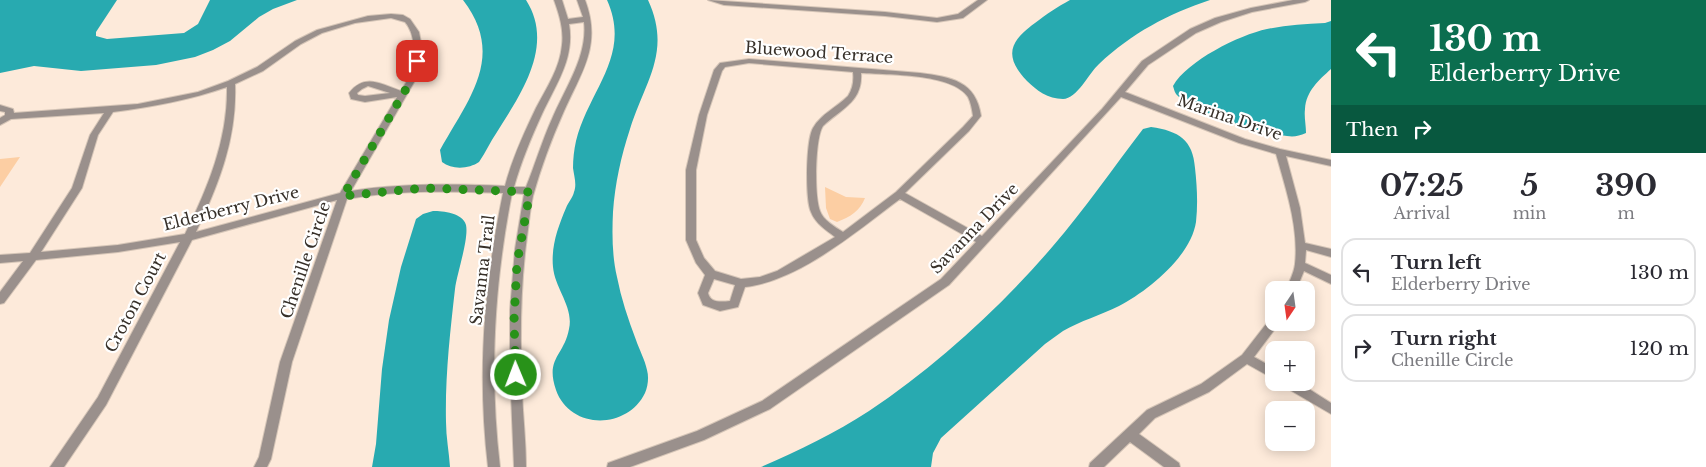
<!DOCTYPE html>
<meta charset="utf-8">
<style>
body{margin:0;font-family:"Libre Baskerville",serif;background:#f2f2f3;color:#2b2b33;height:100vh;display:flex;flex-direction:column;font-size:19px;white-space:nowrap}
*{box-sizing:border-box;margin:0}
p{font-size:16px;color:#7c7c81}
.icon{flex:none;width:28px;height:28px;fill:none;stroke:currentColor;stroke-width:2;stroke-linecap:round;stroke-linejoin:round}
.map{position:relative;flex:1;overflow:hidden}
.side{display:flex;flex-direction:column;background:#fff;width:375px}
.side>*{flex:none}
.guide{background:#0b6e4f;color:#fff;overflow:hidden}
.needle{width:32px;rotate:193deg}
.controls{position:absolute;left:1265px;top:281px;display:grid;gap:10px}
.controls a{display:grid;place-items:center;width:50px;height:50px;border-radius:10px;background:#fff;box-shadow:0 2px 12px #0003;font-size:25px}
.pin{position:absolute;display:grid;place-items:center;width:42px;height:42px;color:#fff;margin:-21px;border-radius:10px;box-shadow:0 2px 8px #0006}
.me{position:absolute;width:55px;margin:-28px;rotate:359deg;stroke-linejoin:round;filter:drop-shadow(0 0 4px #0008)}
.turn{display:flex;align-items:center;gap:18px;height:105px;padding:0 15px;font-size:22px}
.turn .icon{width:65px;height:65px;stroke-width:2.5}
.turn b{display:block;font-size:35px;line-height:42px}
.then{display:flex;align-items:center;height:48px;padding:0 15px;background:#0003;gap:10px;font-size:19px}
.eta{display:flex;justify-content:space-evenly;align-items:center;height:85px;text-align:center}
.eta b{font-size:30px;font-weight:700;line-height:35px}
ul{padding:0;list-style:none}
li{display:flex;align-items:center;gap:15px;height:68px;margin:0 10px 8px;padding:0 5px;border:2px solid #e1e1e2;border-radius:15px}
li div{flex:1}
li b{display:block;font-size:19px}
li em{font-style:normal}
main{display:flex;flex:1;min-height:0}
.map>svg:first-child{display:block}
.green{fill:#fccea3}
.water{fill:#28aab0}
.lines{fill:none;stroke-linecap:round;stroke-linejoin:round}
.minor-casing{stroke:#d5c5b7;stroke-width:2}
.minor{fill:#9a908c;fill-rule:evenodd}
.route{stroke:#289219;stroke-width:9;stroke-dasharray:0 16.2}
.labels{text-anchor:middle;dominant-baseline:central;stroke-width:4.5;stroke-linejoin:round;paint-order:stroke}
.street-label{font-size:16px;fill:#373029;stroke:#fff}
</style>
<main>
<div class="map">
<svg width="1331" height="467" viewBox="0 0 1331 467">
<rect width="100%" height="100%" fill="#fdeada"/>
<!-- green -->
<path class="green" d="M 20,157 L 0,187 L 0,159 Z
M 825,187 L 846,197 L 865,198 C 860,211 850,217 837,222 L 830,219 L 826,208 Z"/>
<!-- water -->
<path class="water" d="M 0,0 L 117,0 L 96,32 L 96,36 L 107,39 L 184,33 L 198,24 L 210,0 L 297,0 L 273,9 L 259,17 L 230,41 L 213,50 L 195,57 L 156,65 L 81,71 L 34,66 L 0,73 Z
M 463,0 L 526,0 C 555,45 521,94 497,132 C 490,142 486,152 479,162 C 469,169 452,170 442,162 L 440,150 C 469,98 506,56 463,0 Z
M 607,0 L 648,0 C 672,52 645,81 630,129 C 621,156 615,184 613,212 C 612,233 612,256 617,277 C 621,298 628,319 636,340 C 639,349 645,360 647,370 C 649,377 648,386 645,393 C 627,430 570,430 556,390 C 545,358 564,356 569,329 C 574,307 555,289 553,267 C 551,246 558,227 566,208 C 568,203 573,197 574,192 C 577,184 574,176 573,168 C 573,159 574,150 576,141 C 589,89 632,56 607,0 Z
M 1070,0 L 1210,0 C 1168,14 1132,33 1099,64 C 1089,73 1077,99 1063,99 C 1048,99 1036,90 1027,81 C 1003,56 1010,41 1035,23 C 1047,14 1057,7 1070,0 Z
M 1331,21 L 1331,69 C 1319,80 1306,91 1305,109 C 1304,117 1306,125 1306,133 C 1299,136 1294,137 1287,136 C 1264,134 1193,113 1178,96 C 1175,94 1174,89 1173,86 C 1187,61 1239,35 1267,29 C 1286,25 1305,24 1325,23 Z
M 1151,127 C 1179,131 1193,140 1195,168 C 1197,186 1198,204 1196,222 C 1191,256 1148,291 1119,306 C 1101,315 1080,321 1063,331 C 1057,335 1051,340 1045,344 L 941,438 L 933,453 L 931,467 L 761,467 C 798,451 835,433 869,411 C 936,366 1001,307 1053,246 C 1085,209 1113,168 1143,129 Z
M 433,211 C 443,211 463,213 466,225 C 469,239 457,273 455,289 C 450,333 445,377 446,422 C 446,437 449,452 450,467 L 372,467 L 376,444 L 382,369 L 389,320 L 401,267 L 416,219 L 423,214 Z"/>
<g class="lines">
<!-- minor casing -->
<g class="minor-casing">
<path id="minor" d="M 554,0 L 562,0 L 568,19 L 583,17 L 577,0 L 585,0 C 602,45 582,71 564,111 C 552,138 541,167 533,196 C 530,209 529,223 527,237 C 520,288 520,340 522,392 C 523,417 526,442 526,467 L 514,467 L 510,371 L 510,310 L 515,249 L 524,194 L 512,193 C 494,286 489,373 500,467 L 488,467 C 477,373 484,286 503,193 C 451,191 398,190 347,199 L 292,362 L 271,459 L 267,467 L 254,467 L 259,457 L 280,362 L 337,200 L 192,240 L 106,405 L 64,467 L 50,467 L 98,397 L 180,242 L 118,252 L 36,260 L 4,303 L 0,304 L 0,292 L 23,261 L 0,263 L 0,255 L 30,253 L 72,188 L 90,135 L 104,113 L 11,119 L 0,125 L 0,118 L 5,115 L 5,112 L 0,111 L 0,105 L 13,109 L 14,113 L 138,104 L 198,92 L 228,81 L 257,67 L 295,41 L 317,30 L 368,16 L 391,14 L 403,15 L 410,19 L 419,32 L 422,48 L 420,72 L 351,191 C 401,183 454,184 505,186 C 512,159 524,133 536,108 C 547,87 560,68 562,45 C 564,29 559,14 554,0 ZM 391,18 L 405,22 C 415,33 417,59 411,73 C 409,79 404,85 401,91 C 381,84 365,73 349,93 L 351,99 L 365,102 L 397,97 L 340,193 L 196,232 C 219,184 237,138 235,84 L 263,71 L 301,44 L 322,33 L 355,23 ZM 584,22 C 588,56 565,88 552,119 C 542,141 535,165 526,187 L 514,187 C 521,162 531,138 542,114 C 556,84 575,58 569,24 ZM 368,86 L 390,93 L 365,96 L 358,95 L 357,93 L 362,89 ZM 227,87 C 228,139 208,188 185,234 L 118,245 L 41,252 L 82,188 L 98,135 L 113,112 C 152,107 190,100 227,87 Z
M 708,0 L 885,12 L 937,18 L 958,14 L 978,0 L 987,0 L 963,18 L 937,22 L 885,16 L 724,5 Z
M 1293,0 L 1309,0 L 1305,2 L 1252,12 L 1221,22 L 1196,33 L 1148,65 L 1125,92 L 1245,139 L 1280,149 L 1331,160 L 1331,166 L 1286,156 L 1300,208 L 1305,243 L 1331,249 L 1331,257 L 1306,250 L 1305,263 L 1331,275 L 1331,284 L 1304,271 L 1296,290 L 1286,290 C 1289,282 1294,273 1295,264 C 1299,228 1286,189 1276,154 L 1239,143 L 1121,97 L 949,285 L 770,409 L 704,440 L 630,467 L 607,467 L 608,463 L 697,431 L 762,401 L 941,279 L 976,242 L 900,199 C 857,231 799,281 745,287 L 738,307 L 720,311 L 703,305 L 698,293 L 705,275 L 696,263 L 686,240 L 686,170 L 699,115 L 714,70 L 720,63 L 749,59 L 920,73 C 951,77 976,81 981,116 L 969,131 L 905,193 L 982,236 L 1102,109 L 1142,61 L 1190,29 L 1215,18 L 1251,8 ZM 749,63 L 853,72 C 854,81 853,88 848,96 C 837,107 821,114 813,128 C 806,140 805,199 811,212 C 815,223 826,230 835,237 L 777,271 L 760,277 L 741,279 L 715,271 L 704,258 L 696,240 L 696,170 L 707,115 L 722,71 L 725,67 ZM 861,73 C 887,75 952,73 968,97 C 971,103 972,109 973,116 L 963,127 L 896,192 L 843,232 C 835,227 823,220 820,211 C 814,196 815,138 823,126 C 841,109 863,102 861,73 ZM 714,279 L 735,285 L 730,301 C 721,302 710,303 708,293 Z
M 1274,318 L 1274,322 L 1279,322 L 1278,325 L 1254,357 L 1274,368 L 1274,379 L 1247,364 L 1209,392 L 1155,418 L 1139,434 L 1179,463 L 1180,467 L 1164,467 L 1130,442 L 1104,467 L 1089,467 L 1090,463 L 1147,410 L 1201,384 L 1242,355 L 1270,319 Z
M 1281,382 L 1298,382 L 1331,403 L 1331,414 L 1283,386 Z"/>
</g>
<!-- minor -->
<use href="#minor" class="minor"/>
</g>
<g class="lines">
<!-- route -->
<path class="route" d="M 417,61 L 416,72 L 343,196 L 425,188 L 530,192 L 517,263 L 514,321 L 516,375"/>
</g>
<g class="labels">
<!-- street labels -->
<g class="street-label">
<text transform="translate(819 52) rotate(4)">Bluewood Terrace</text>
<text transform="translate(1230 117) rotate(19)">Marina Drive</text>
<text transform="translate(231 208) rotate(-14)">Elderberry Drive</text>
<text transform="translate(974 228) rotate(-46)">Savanna Drive</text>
<text transform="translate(305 260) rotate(-71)">Chenille Circle</text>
<text transform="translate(482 270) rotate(-83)">Savanna Trail</text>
<text transform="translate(135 302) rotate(-62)">Croton Court</text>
</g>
</g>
</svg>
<div class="controls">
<a><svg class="needle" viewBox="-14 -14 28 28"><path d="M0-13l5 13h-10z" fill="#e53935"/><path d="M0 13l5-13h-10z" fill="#7c7c81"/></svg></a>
<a>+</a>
<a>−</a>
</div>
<div class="pin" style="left:417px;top:61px;background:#d93025"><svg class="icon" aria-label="arrive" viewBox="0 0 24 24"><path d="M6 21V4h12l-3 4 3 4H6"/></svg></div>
<svg class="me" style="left:516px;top:375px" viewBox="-20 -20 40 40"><circle r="17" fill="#289219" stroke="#fff" stroke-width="3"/><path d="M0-11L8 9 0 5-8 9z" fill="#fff"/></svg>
</div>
<section class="side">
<div class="guide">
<div class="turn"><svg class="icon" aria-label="left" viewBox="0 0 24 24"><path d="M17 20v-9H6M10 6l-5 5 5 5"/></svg><div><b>130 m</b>Elderberry Drive</div></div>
<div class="then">Then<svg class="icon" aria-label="right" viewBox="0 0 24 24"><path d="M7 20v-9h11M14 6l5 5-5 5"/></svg></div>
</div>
<div class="eta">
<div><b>07:25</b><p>Arrival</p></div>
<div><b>5</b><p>min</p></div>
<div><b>390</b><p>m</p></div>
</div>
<ul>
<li><svg class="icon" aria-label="left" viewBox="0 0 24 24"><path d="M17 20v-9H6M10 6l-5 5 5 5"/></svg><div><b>Turn left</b><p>Elderberry Drive</p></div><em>130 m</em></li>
<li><svg class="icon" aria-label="right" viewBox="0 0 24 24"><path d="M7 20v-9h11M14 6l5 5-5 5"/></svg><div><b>Turn right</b><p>Chenille Circle</p></div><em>120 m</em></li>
</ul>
</section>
</main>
